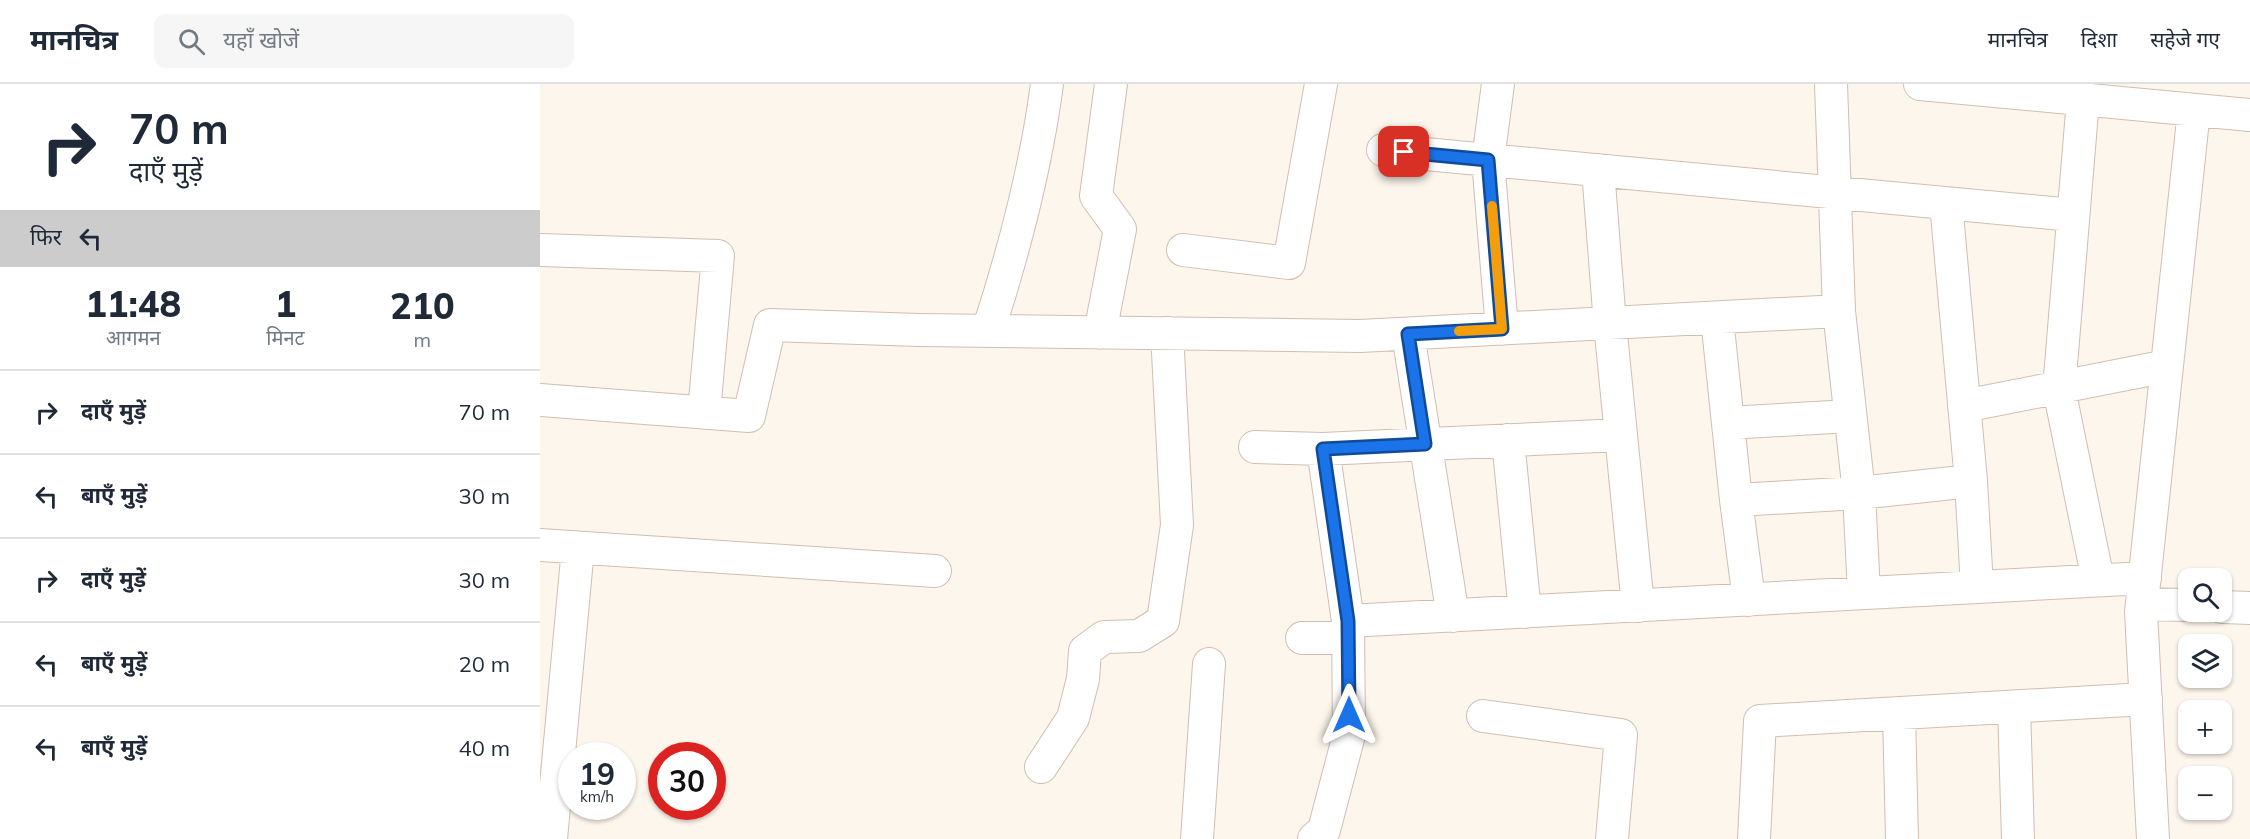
<!DOCTYPE html>
<html lang="hi">
<meta charset="utf-8">
<style>
body{margin:0;font-family:Mulish,"Noto Sans Devanagari",sans-serif;background:#f6f6f7;color:#1f2937;height:100vh;display:flex;flex-direction:column;font-size:22px;white-space:nowrap}
*{box-sizing:border-box;margin:0}
p{font-size:20px;color:#747a83}
.icon{flex:none;width:33px;height:33px;fill:none;stroke:currentColor;stroke-width:2;stroke-linecap:round;stroke-linejoin:round}
.map{position:relative;flex:1;overflow:hidden}
.side{display:flex;flex-direction:column;background:#fff;width:540px}
.side>*{flex:none}
.hud{background:#fff;color:#1f2937;overflow:hidden}
.fabs{position:absolute;left:1638px;top:484px;display:grid;gap:12px}
.fabs a{display:grid;place-items:center;width:54px;height:54px;border-radius:12px;background:#fff;box-shadow:0 2px 4px #0004;font-size:30px}
.speed{position:absolute;left:18px;top:658px;display:flex;gap:12px;font-size:30px;font-weight:700;text-align:center}
.speed>*{display:grid;place-content:center;width:78px;height:78px;border-radius:50%;background:#fff;box-shadow:0 2px 4px #0004;line-height:1}
.speed small{font-size:15px;font-weight:400}
.speed .limit{border:9px solid #d22;background:#fff;color:#111}
.pin{position:absolute;display:grid;place-items:center;width:51px;height:51px;color:#fff;margin:-26px;border-radius:12px;box-shadow:0 3px 9px #0006}
.me{position:absolute;width:66px;margin:-33px;rotate:0deg;stroke-linejoin:round;filter:drop-shadow(0 0 4px #0008)}
.turn{display:flex;align-items:center;gap:21px;height:126px;padding:0 30px;font-size:27px}
.turn .icon{width:78px;height:78px;stroke-width:2.5}
.turn b{display:block;font-size:42px;line-height:51px}
.then{display:flex;align-items:center;height:57px;padding:0 30px;background:#0003;gap:12px;font-size:22px}
.eta{display:flex;justify-content:space-evenly;align-items:center;height:102px;text-align:center}
.eta b{font-size:36px;font-weight:800;line-height:42px}
ul{padding:0;list-style:none}
li{display:flex;align-items:center;gap:18px;height:84px;padding:0 30px;border-top:2px solid #e0e1e3}
li div{flex:1}
li b{display:block;font-size:22px}
li em{font-style:normal}
header{display:flex;align-items:center;gap:36px;box-sizing:border-box;height:84px;padding:0 30px;background:#fff;border-bottom:2px solid #e0e1e3}
header strong{font-size:28px}
nav{display:flex;gap:33px;margin-inline-start:auto;font-size:21px}
.search{width:420px;height:54px;background:#f6f6f7;display:flex;align-items:center;gap:15px;box-sizing:border-box;padding:0 21px;border-radius:12px;color:#747a83;font-size:22px}
main{display:flex;flex:1;min-height:0}
.map>svg:first-child{display:block}
.lines{fill:none;stroke-linecap:round;stroke-linejoin:round}
.minor-casing{stroke:#d1beb0;stroke-width:34}
.minor{stroke:#fff;stroke-width:32}
.route-casing{stroke:#114b97;stroke-width:15}
.route{stroke:#1a73e8;stroke-width:10}
.slow{stroke:#f59e0b;stroke-width:10}
</style>
<header>
<strong>मानचित्र</strong>
<div class="search"><svg class="icon" aria-label="search" viewBox="0 0 24 24"><circle cx="10" cy="10" r="6"/><path d="M15 15l6 6"/></svg>यहाँ खोजें</div>
<nav><a>मानचित्र</a><a>दिशा</a><a>सहेजे गए</a></nav>
</header>
<main>
<section class="side">
<div class="hud">
<div class="turn"><svg class="icon" aria-label="right" viewBox="0 0 24 24"><path d="M7 20v-9h11M14 6l5 5-5 5"/></svg><div><b>70 m</b>दाएँ मुड़ें</div></div>
<div class="then">फिर<svg class="icon" aria-label="left" viewBox="0 0 24 24"><path d="M17 20v-9H6M10 6l-5 5 5 5"/></svg></div>
</div>
<div class="eta">
<div><b>11:48</b><p>आगमन</p></div>
<div><b>1</b><p>मिनट</p></div>
<div><b>210</b><p>m</p></div>
</div>
<ul>
<li><svg class="icon" aria-label="right" viewBox="0 0 24 24"><path d="M7 20v-9h11M14 6l5 5-5 5"/></svg><div><b>दाएँ मुड़ें</b></div><em>70 m</em></li>
<li><svg class="icon" aria-label="left" viewBox="0 0 24 24"><path d="M17 20v-9H6M10 6l-5 5 5 5"/></svg><div><b>बाएँ मुड़ें</b></div><em>30 m</em></li>
<li><svg class="icon" aria-label="right" viewBox="0 0 24 24"><path d="M7 20v-9h11M14 6l5 5-5 5"/></svg><div><b>दाएँ मुड़ें</b></div><em>30 m</em></li>
<li><svg class="icon" aria-label="left" viewBox="0 0 24 24"><path d="M17 20v-9H6M10 6l-5 5 5 5"/></svg><div><b>बाएँ मुड़ें</b></div><em>20 m</em></li>
<li><svg class="icon" aria-label="left" viewBox="0 0 24 24"><path d="M17 20v-9H6M10 6l-5 5 5 5"/></svg><div><b>बाएँ मुड़ें</b></div><em>40 m</em></li>
</ul>
</section>
<div class="map">
<svg width="1710" height="755" viewBox="0 0 1710 755">
<rect width="100%" height="100%" fill="#fdf6ec"/>
<g class="lines">
<!-- minor casing -->
<g class="minor-casing">
<path id="minor" d="M 958,0 L 948,76 L 962,245
M 1291,0 L 1299,227 L 1319,409 L 1324,509
M 1380,0 L 1710,31
M 1543,16 L 1519,305 L 1558,496
M 843,66 L 1533,131
M 1058,86 L 1070,240 L 1098,522
M 0,166 L 178,172 L 164,328
M 643,166 L 749,179 L 781,0
M 1177,234 L 1196,416 L 1209,516
M 448,247 C 474,167 496,84 507,0
M 560,249 L 580,145 L 556,112 L 571,0
M 868,250 L 913,532
M 0,316 L 209,332 L 230,241 L 379,246 L 820,252 L 1299,227
M 1424,322 L 1627,282
M 1188,339 L 1310,332
M 968,356 L 985,528
M 715,363 L 783,365 L 1081,351
M 1431,397 L 1437,503
M 1196,416 L 1319,409 L 1431,397 L 1406,119
M 0,461 L 395,487
M 1602,520 L 1648,521
M 1682,523 L 1710,524
M 808,537 L 1605,494
M 762,554 L 808,554
M 1474,623 L 1478,755
M 1359,629 L 1362,755
M 943,632 L 1081,651 L 1072,755
M 501,683 L 533,634 L 543,595 L 545,567 L 564,553 L 599,552 L 623,537 L 637,441 L 627,249
M 11,755 L 38,464
M 657,755 L 669,580
M 774,755 L 784,746 L 809,651 L 808,537 L 783,365
M 1214,755 L 1220,637 L 1606,615
M 1613,755 L 1601,528 L 1654,26"/>
</g>
<!-- minor -->
<use href="#minor" class="minor"/>
</g>
<g class="lines">
<!-- route casing -->
<g class="route-casing">
<path id="route" d="M 809,631 L 808,537 L 783,365 L 885,360 L 868,250 L 962,245 L 948,76 L 864,68"/>
</g>
<!-- route -->
<use href="#route" class="route"/>
<!-- slow -->
<path class="slow" d="M 919,247 L 962,245 L 952,122"/>
</g>
</svg>
<div class="fabs">
<a><svg class="icon" aria-label="search" viewBox="0 0 24 24"><circle cx="10" cy="10" r="6"/><path d="M15 15l6 6"/></svg></a>
<a><svg class="icon" aria-label="layers" viewBox="0 0 24 24"><path d="M12 4l9 5-9 5-9-5zM3 14l9 5 9-5"/></svg></a>
<a>+</a>
<a>−</a>
</div>
<div class="speed"><div>19<small>km/h</small></div><div class="limit">30</div></div>
<div class="pin" style="left:864px;top:68px;background:#d93025"><svg class="icon" aria-label="arrive" viewBox="0 0 24 24"><path d="M6 21V4h12l-3 4 3 4H6"/></svg></div>
<svg class="me" style="left:809px;top:631px" viewBox="-20 -20 40 40"><path d="M0-17L14 15 0 8-14 15z" fill="#1a73e8" stroke="#fff" stroke-width="4"/></svg>
</div>
</main>
